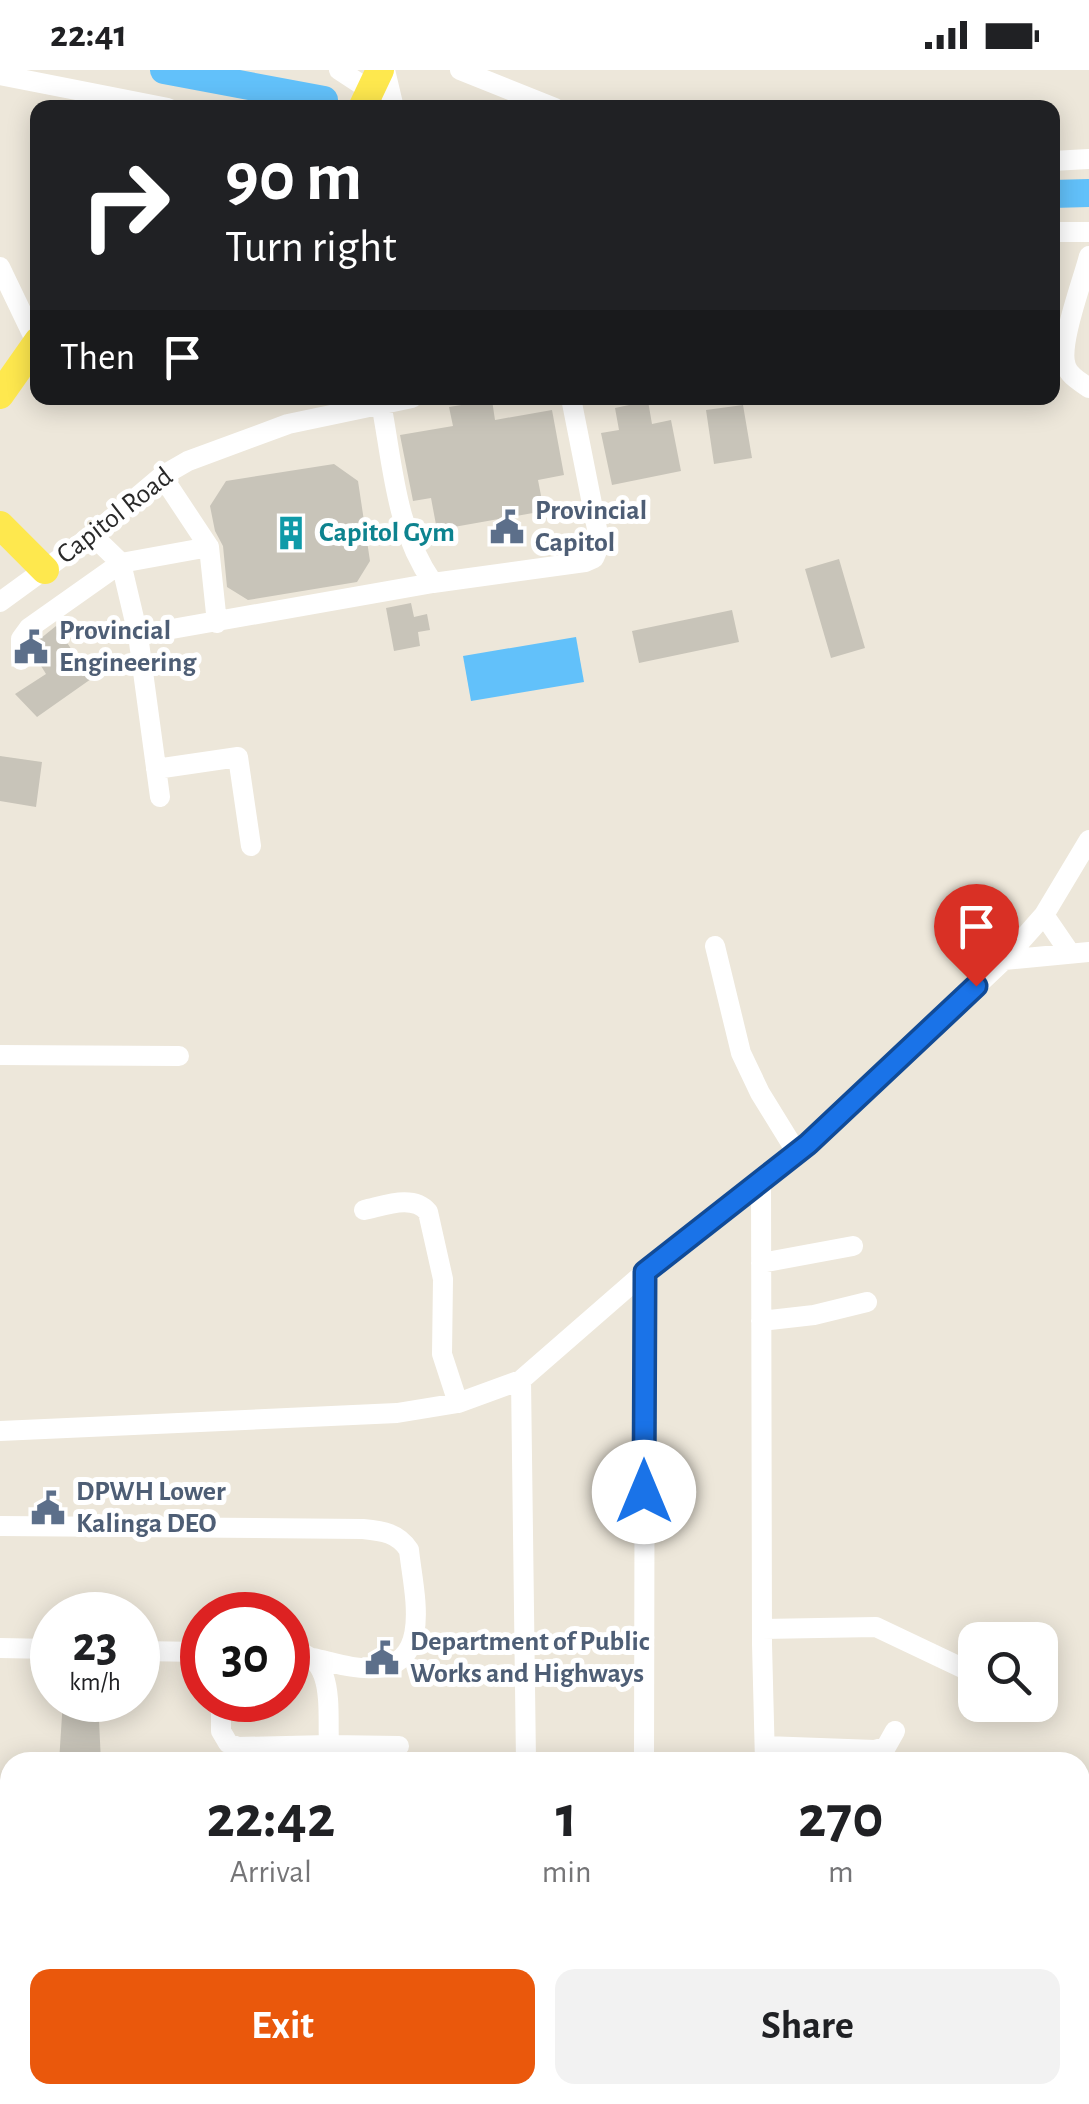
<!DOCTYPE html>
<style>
body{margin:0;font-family:"Alegreya Sans",sans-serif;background:#f2f2f2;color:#202124;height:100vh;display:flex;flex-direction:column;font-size:38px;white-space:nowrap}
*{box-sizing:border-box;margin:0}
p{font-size:32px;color:#757577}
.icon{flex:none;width:55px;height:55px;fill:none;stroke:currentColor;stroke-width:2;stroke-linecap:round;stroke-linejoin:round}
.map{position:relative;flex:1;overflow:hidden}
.side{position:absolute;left:0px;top:1682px;width:1090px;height:352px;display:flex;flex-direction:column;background:#fff;border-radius:30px 30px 0 0;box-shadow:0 5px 25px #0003}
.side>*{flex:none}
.hud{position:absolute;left:30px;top:30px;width:1030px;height:305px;border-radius:20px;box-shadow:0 5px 25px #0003;background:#202124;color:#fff;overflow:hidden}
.controls{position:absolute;left:958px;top:1552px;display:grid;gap:20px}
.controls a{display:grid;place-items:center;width:100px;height:100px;border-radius:20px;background:#fff;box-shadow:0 5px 25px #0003;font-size:50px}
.speed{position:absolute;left:30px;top:1522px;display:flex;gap:20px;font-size:50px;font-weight:700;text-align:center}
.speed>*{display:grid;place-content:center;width:130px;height:130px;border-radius:50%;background:#fff;box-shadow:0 5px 25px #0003;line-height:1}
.speed small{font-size:25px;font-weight:400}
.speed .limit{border:15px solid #d22;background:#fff;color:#111}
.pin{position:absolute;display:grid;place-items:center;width:85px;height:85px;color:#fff;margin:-102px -42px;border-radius:50% 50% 50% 0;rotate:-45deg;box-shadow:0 0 10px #0007}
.pin .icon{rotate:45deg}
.me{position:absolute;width:110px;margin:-55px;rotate:0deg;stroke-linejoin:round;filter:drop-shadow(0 0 8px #0008)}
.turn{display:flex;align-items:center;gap:35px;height:210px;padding:0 30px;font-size:45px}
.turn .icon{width:130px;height:130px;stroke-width:2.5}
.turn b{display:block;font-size:70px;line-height:85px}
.then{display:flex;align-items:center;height:95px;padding:0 30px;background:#0003;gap:20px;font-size:38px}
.eta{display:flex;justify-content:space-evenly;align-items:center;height:170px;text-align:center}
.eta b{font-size:60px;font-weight:600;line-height:70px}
.cta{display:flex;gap:20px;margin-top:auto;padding:20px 30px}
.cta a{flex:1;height:115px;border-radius:20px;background:#ea580c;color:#fff;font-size:40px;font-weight:600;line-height:115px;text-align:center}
.cta a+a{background:#f2f2f2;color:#202124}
.status{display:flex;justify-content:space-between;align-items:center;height:70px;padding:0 50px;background:#fff;direction:ltr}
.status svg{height:28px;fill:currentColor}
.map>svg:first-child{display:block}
.water{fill:#62c1fa}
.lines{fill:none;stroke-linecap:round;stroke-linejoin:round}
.river{stroke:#62c1fa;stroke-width:28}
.building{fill:#c8c4b9}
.minor{stroke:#fff;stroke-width:20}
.major{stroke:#fee84e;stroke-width:28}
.route-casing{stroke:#114b97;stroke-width:25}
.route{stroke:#1a73e8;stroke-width:18}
.labels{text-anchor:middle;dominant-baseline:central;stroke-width:10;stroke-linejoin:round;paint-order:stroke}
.service-label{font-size:28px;font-weight:bold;fill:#4e5e75;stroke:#fff;text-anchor:start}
.street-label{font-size:28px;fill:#292929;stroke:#fff}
.culture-label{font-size:28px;font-weight:bold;fill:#0d838f;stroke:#fff;text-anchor:start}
</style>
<div class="status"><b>22:41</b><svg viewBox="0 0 49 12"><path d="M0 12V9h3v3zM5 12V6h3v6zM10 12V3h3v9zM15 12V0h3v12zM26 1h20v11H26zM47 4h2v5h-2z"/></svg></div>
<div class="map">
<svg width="1089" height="2034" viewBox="0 0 1089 2034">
<rect width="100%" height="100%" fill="#ede7da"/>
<!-- water -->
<path class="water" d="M 576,567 L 584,612 L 471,631 L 463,586 Z"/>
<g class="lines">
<!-- river -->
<path class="river" d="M 164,0 L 324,30
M 1052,124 L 1089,123"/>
</g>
<!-- building -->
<path class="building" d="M 492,330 L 495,350 L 552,340 L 564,405 L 538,410 L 544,441 L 437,460 L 431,428 L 413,431 L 400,365 L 453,356 L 449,337 Z
M 648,331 L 652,354 L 671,350 L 681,401 L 612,415 L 601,363 L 619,360 L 615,338 Z
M 743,335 L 752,388 L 714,394 L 706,340 Z
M 334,394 L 358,411 L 370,491 L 357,512 L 248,530 L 227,517 L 223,476 L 215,461 L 210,436 L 226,411 Z
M 839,489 L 865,578 L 831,588 L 805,499 Z
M 411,533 L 414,547 L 427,544 L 430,560 L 418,562 L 420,576 L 394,581 L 386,538 Z
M 732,540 L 739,572 L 639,593 L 632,561 Z
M 56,556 L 91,609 L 37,647 L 15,624 L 46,604 L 35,586 L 35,573 Z
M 0,686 L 42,692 L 36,737 L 0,731 Z
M 63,1630 L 98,1630 L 101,1692 L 59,1692 Z"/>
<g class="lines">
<!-- minor -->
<path class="minor" d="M 339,0 L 371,21
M 385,0 L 394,38
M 460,0 L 555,38
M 0,5 L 168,38
M 1052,91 L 1089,89
M 1052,162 L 1089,162
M 1089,186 C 1083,210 1058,275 1066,296 C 1069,306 1081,312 1089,318
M 0,197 L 36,272
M 380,328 C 393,392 394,457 433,513
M 162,406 L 209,477 L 217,553
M 92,465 L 121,493 L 138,565 L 160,727
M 0,532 L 92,465 L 162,406 L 188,391 L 288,354 L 412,328
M 138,565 L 433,513 L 585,492 L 594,488 L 600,474 L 571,328
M 21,590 L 21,569 L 29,558 L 121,493 L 209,477
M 156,699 L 238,687 L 251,776
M 1044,845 L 1070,883
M 715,876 L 741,983 L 760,1023 L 797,1083
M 1004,890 L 1044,845 L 1089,770
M 0,985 L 179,986
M 761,1112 L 762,1574 L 765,1692
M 364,1140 C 384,1136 413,1124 428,1142 L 443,1209 L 442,1284 L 458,1333
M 761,1193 L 853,1176
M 761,1251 L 814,1245 L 867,1232
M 521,1310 L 526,1692
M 0,1361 L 397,1343 L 458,1333 L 521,1310 L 645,1202 L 808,1075 L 1004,890 L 1089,882
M 0,1456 L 363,1459 C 383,1461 398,1463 409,1480 C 413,1520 434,1594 375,1598 C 355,1600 332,1592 313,1588
M 762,1559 L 876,1557 L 975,1604
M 0,1578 L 52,1579
M 138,1581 L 202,1582
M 288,1582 C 337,1581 327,1640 329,1675 L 399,1676
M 221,1630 L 221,1661 L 228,1673 L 238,1677 L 329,1675
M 765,1676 L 875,1680 L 886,1677 L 895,1661
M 644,1692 L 645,1202
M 529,2034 L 530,2025"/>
<!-- major -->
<path class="major" d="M 362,38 L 380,0
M 0,325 L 38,271
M 0,455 L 45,500"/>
</g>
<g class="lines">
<!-- route casing -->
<g class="route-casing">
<path id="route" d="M 644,1422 L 645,1202 L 808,1074 L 976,916"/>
</g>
<!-- route -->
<use href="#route" class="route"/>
</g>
<!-- icons -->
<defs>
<g id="civic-bare" transform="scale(2.7)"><path d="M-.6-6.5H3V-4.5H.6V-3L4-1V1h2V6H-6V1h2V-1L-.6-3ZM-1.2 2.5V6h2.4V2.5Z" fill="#5c6f8a" stroke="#fff" stroke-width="2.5" paint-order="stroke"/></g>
<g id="building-bare" transform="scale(2.7)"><path d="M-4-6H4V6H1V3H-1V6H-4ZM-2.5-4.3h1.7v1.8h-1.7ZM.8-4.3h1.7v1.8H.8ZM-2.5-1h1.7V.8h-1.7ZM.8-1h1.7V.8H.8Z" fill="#0f9aa8" stroke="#fff" stroke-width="2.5" paint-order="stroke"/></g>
</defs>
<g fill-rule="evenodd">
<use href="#civic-bare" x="507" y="457"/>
<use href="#building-bare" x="291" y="463"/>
<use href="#civic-bare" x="31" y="577"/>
<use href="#civic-bare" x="48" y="1438"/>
<use href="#civic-bare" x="382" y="1588"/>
</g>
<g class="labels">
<!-- service labels -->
<g class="service-label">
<text x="535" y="441">Provincial<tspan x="535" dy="32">Capitol</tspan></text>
<text x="59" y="561">Provincial<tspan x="59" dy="32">Engineering</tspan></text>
<text x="76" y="1422">DPWH Lower<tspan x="76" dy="32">Kalinga DEO</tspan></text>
<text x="410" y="1572">Department of Public<tspan x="410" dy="32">Works and Highways</tspan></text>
</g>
<!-- street labels -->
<g class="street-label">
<text transform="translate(115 446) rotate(-38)">Capitol Road</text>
</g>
<!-- culture labels -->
<g class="culture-label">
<text x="319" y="463">Capitol Gym</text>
</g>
</g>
</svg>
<div class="controls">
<a><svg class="icon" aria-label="search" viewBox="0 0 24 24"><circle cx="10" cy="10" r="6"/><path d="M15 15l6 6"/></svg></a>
</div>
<div class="speed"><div>23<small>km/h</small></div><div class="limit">30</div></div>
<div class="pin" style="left:976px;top:916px;background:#d93025"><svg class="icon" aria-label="arrive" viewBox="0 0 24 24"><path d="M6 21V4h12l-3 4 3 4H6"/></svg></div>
<svg class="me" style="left:644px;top:1422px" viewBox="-20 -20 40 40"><circle r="19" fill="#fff"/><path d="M0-13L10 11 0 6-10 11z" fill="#1a73e8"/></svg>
<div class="hud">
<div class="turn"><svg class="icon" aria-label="right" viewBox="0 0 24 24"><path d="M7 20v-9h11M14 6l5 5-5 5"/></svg><div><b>90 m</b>Turn right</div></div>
<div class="then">Then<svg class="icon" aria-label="arrive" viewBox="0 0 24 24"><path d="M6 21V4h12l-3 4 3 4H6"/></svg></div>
</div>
<section class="side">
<div class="eta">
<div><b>22:42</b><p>Arrival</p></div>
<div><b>1</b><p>min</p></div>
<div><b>270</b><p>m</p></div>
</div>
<div class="cta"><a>Exit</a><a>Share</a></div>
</section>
</div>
